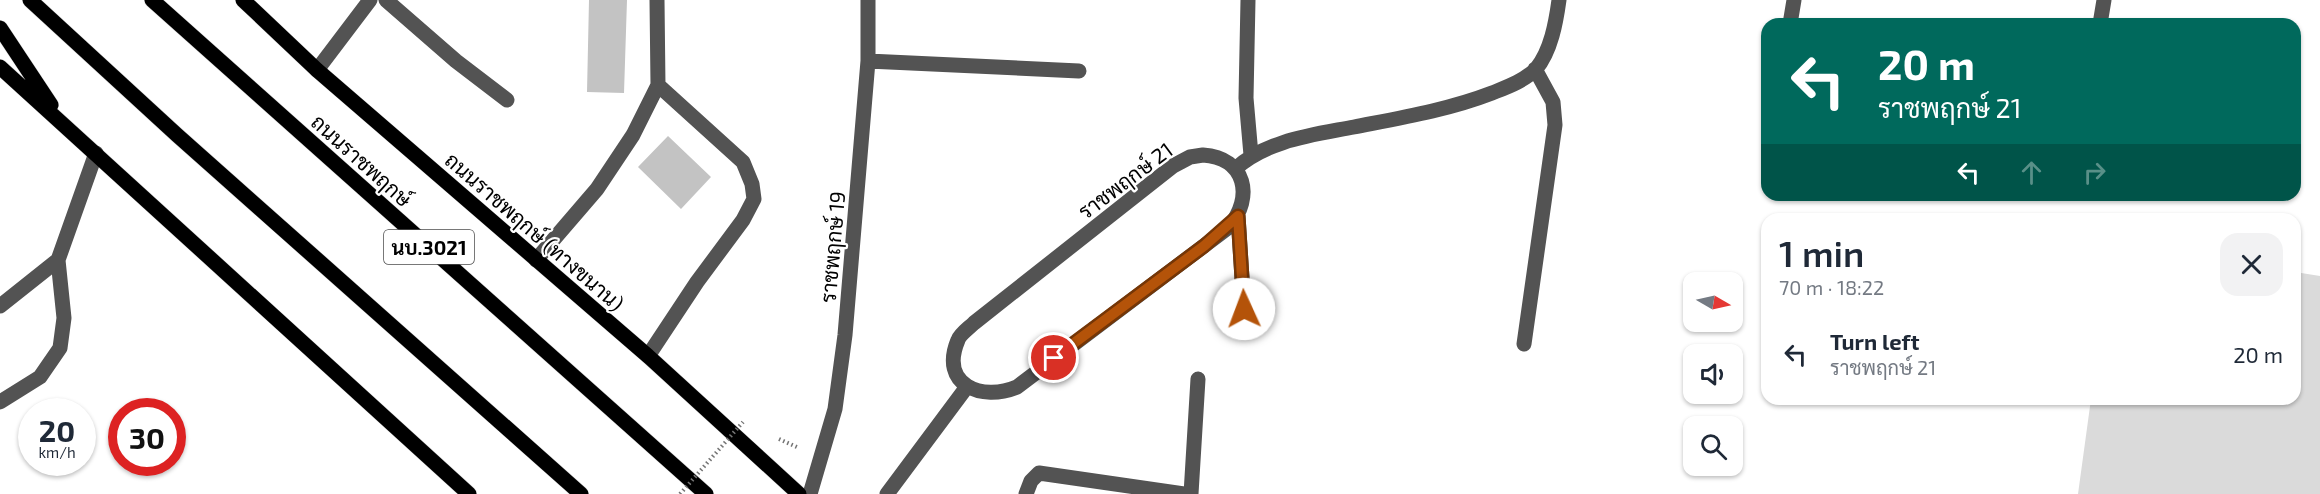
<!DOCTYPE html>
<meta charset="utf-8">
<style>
body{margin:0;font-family:"Exo 2",Sarabun,sans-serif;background:#f2f2f3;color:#1f2937;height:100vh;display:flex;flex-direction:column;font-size:22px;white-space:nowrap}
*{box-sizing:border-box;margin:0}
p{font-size:20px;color:#747a83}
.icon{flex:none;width:33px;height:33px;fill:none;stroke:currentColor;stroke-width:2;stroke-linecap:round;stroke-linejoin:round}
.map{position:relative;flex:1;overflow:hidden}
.drawer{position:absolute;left:1761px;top:213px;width:540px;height:192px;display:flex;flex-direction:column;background:#fff;border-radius:18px;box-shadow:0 2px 4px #0004}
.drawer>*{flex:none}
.banner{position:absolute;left:1761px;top:18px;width:540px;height:183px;border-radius:18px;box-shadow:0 2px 4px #0004;background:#00695c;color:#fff;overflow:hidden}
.needle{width:39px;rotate:99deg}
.buttons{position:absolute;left:1683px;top:272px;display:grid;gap:12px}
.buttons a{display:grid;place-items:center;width:60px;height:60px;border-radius:12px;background:#fff;box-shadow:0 2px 4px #0004;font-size:30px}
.speed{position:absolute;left:18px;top:398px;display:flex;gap:12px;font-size:30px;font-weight:700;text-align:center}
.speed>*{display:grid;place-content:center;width:78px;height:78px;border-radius:50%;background:#fff;box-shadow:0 2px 4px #0004;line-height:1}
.speed small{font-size:15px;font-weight:400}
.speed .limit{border:9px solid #d22;background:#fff;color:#111}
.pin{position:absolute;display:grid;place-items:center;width:51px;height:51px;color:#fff;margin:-26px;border:3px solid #fff;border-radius:50%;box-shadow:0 2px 6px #0007}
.me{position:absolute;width:66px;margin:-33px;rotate:358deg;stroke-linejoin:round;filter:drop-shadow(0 0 4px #0008)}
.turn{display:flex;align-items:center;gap:21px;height:126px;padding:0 18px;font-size:27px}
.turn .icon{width:78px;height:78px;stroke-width:2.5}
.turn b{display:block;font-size:42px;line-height:51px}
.lanes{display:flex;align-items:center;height:57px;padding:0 18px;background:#0003;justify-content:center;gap:30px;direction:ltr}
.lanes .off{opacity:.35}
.round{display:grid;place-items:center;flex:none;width:63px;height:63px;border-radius:18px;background:#f2f2f3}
.head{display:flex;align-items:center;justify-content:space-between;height:102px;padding:0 18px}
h1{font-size:36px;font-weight:600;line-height:45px}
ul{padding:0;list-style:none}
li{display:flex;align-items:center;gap:18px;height:78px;padding:0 18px}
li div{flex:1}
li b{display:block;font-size:22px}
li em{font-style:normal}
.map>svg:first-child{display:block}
.green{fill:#dadada}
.building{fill:#c3c3c3}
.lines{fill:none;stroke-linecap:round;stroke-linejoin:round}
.major-casing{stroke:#dbdbdb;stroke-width:16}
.path{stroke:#757575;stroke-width:4;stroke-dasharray:1.5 3;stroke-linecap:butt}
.minor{stroke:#535353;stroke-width:15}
.major{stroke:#000;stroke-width:15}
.path-bridge{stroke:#757575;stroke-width:4;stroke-dasharray:1.5 3;stroke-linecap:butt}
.route-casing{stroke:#753606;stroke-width:15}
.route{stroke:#b45309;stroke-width:10}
.labels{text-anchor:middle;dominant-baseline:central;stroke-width:4.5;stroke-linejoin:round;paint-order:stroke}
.shield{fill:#fff;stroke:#4c4c4c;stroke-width:1.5}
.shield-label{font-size:20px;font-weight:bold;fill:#000}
.street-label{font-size:21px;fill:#000;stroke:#fff}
</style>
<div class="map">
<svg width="2320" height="494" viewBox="0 0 2320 494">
<rect width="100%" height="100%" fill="#fff"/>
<!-- green -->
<path class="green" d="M 2295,272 L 2320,276 L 2320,494 L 2078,494 L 2091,399 L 2295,399 Z"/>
<!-- building -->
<path class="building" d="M 589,0 L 627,0 L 624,93 L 587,92 Z
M 668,136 L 711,177 L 681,209 L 638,167 Z"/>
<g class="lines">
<!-- major casing -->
<g class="major-casing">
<path id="major" d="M 30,0 L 177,135 L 581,494
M 152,0 L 706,494
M 243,0 L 317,70 L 648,356 L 799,494
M 0,28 L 51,105
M 0,67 L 469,494"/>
</g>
<!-- path -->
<path class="path" d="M 779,439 L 799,448"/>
<!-- minor -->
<path class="minor" d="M 386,0 L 456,61 L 507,100
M 1248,0 L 1246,98 L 1251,155
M 1790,24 L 1794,0
M 2100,24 L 2104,0
M 868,61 L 1079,71
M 317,70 L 370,0
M 1203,155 C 1246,158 1254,197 1229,227 L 1017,387 C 982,402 939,385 958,340 C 960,334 969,328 974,323 L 1173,166 L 1190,157 Z
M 1235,169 C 1267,140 1313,135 1354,127 C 1400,118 1448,110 1492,93 C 1507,87 1524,81 1536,69 C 1551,51 1556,22 1559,0
M 1238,216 L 1244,309
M 536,260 L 597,189 L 633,135 L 658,85 L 657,0
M 0,306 L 58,260
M 1524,344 L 1555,125 L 1553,102 L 1535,69
M 648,356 L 697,282 L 743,220 L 754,199 L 752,184 L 743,162 L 658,85
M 0,402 L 40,377 L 60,348 L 64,318 L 58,260 L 96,153
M 810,494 L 835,409 L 845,335 L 868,61 L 868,0
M 887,494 L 966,388
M 1026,494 L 1031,481 L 1039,473 L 1184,494
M 1191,494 L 1198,379"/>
<!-- major -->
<use href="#major" class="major"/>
<!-- path-bridge -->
<path class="path-bridge" d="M 680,494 L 743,422"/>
</g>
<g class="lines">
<!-- route casing -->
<g class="route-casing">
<path id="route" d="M 1054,358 L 1204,246 L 1238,216 L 1244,309"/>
</g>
<!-- route -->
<use href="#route" class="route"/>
</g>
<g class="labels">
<!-- shield labels -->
<rect class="shield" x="384" y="230" width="90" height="34" rx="4.5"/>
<g class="shield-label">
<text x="429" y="247">นบ.3021</text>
</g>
<!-- street labels -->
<g class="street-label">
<text transform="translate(362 160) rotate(42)">ถนนราชพฤกษ์</text>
<text transform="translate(1125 180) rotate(-37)">ราชพฤกษ์ 21</text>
<text transform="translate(535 231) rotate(41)">ถนนราชพฤกษ์ (ทางขนาน)</text>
<text transform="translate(832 247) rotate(-85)">ราชพฤกษ์ 19</text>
</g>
</g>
</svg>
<div class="buttons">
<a><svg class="needle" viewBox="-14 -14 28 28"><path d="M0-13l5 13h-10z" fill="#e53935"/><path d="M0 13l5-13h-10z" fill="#747a83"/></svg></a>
<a><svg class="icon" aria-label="sound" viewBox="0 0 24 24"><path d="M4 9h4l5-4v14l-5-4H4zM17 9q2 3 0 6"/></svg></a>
<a><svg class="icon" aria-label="search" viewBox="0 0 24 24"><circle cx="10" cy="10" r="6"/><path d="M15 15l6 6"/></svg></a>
</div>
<div class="speed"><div>20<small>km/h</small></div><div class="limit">30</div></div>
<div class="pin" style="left:1054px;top:358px;background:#d93025"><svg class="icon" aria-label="arrive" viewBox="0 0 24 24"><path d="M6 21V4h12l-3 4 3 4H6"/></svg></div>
<svg class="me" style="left:1244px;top:309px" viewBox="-20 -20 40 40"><circle r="19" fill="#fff"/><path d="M0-13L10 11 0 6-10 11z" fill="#b45309"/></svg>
<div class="banner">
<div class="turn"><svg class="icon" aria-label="left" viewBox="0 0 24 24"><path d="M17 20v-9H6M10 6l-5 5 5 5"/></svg><div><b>20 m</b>ราชพฤกษ์ 21</div></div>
<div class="lanes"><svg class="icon" aria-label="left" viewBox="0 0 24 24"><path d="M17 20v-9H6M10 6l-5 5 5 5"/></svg><svg class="icon off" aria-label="ahead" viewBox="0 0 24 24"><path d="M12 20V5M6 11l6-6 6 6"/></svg><svg class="icon off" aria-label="right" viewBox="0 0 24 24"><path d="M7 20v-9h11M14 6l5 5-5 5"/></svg></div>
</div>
<section class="drawer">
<div class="head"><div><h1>1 min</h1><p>70 m · 18:22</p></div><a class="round"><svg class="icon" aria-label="close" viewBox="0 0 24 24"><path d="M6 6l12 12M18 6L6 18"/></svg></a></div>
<ul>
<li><svg class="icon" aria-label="left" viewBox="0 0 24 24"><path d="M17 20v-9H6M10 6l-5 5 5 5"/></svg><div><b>Turn left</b><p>ราชพฤกษ์ 21</p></div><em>20 m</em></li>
</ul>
</section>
</div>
